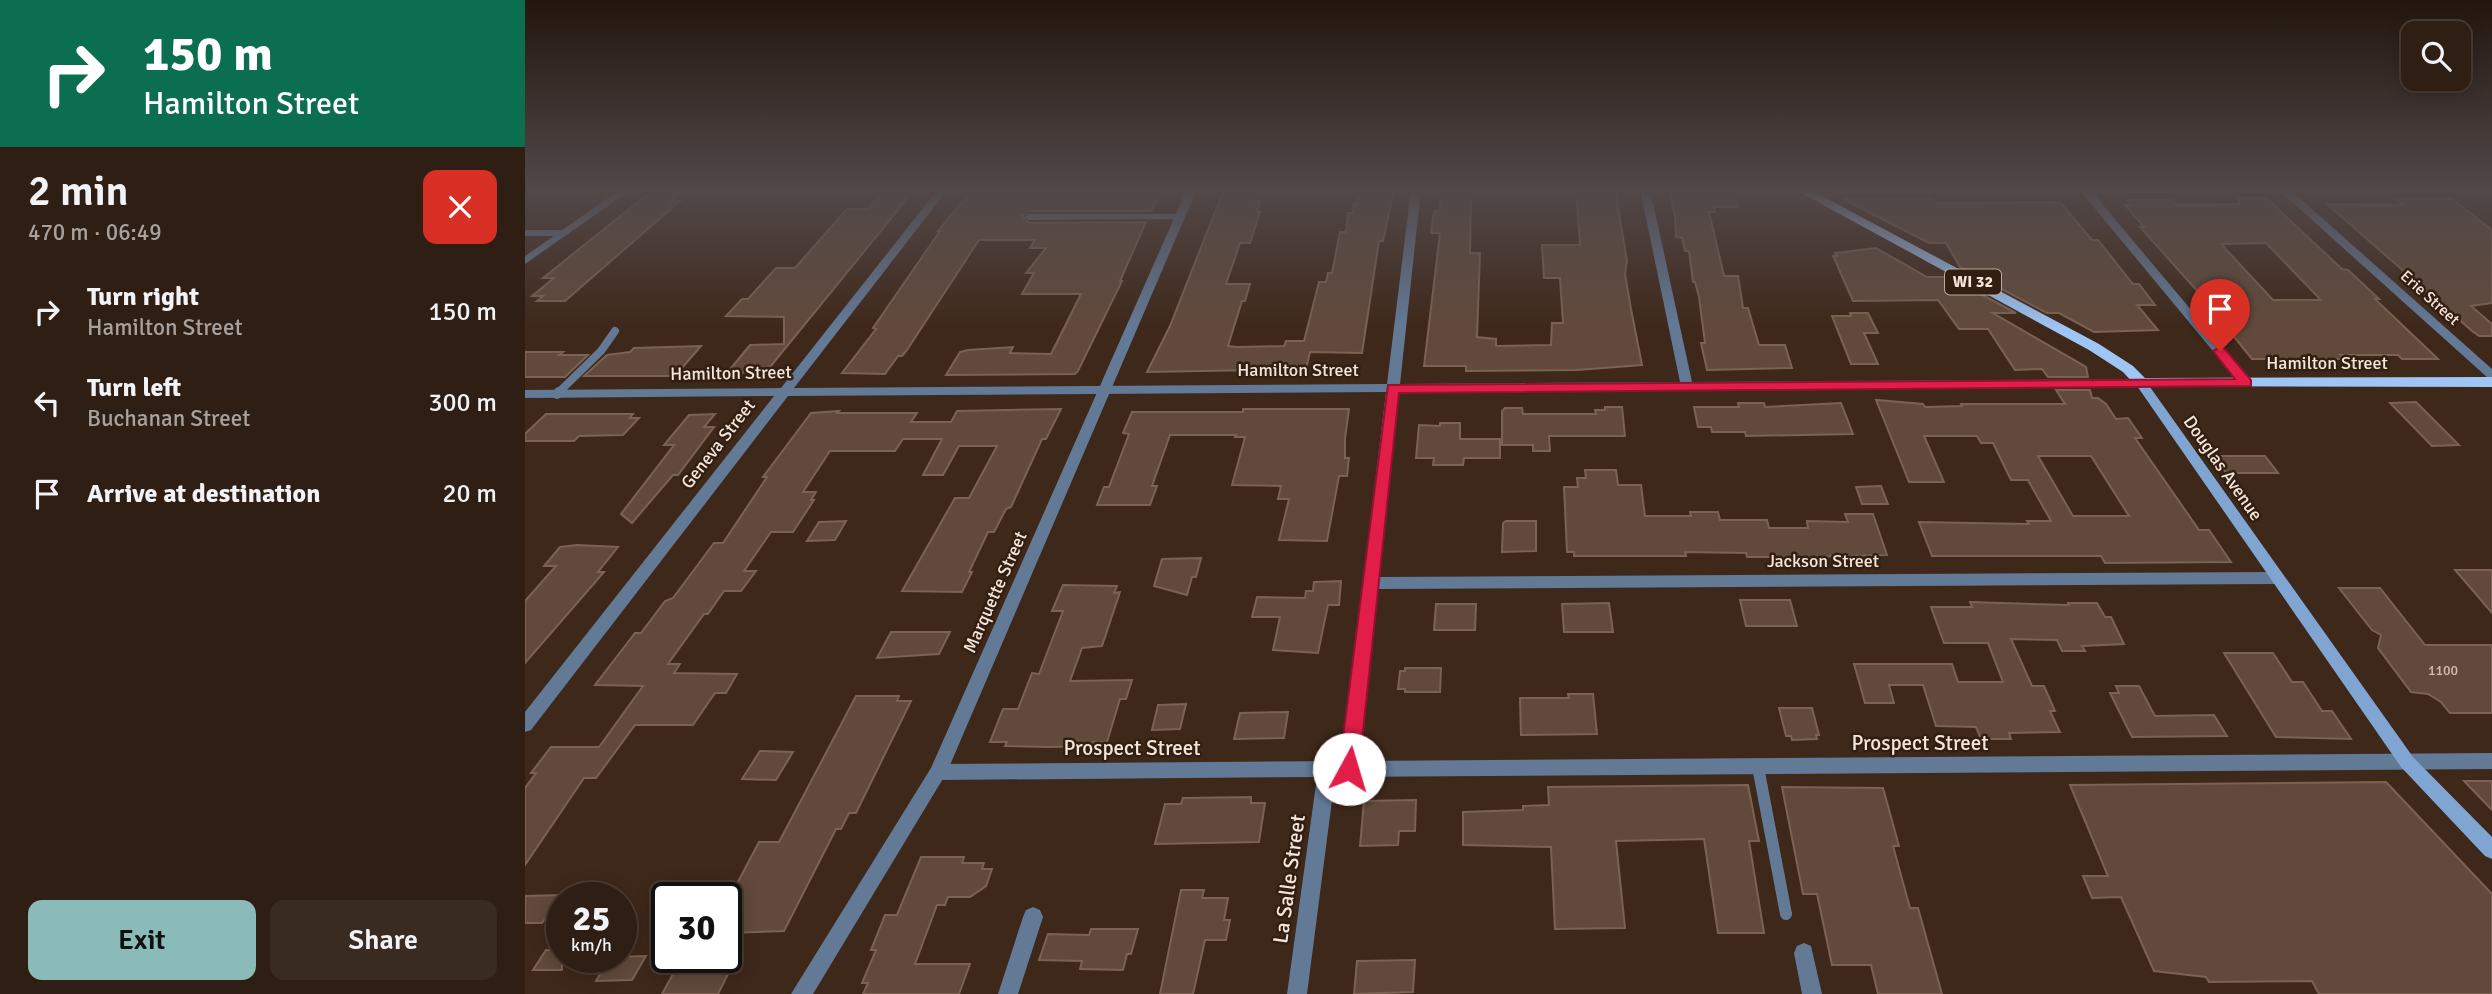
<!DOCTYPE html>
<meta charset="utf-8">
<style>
body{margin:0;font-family:Signika,sans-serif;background:#3a2b22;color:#f1f3f6;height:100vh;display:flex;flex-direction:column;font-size:26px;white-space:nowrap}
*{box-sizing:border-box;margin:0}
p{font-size:23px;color:#a7a2a0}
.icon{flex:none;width:38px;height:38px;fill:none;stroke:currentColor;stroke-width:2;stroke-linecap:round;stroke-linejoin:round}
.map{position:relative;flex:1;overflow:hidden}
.drawer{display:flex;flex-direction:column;background:#2e1e14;width:525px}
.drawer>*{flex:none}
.guide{background:#0b6e4f;color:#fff;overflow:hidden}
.buttons{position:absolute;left:1876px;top:21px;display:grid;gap:14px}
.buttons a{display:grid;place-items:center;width:70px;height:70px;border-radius:14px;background:#2e1e14;box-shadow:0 4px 18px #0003,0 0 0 2px #493c34;font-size:35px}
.speed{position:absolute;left:21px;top:882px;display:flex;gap:14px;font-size:35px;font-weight:700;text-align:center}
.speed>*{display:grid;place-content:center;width:91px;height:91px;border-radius:50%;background:#2e1e14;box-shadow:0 4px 18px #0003,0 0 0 2px #493c34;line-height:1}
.speed small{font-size:18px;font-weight:400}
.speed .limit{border:4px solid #111;border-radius:10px;background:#fff;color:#111}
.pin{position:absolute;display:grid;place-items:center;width:60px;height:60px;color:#fff;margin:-72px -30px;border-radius:50% 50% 50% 0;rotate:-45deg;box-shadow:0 0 7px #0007}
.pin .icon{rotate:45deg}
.me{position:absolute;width:77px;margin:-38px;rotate:6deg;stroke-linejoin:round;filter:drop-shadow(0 0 5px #0008)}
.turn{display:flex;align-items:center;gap:24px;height:147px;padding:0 28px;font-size:32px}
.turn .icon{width:91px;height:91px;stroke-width:2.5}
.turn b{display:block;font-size:49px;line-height:60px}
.round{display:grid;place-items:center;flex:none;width:74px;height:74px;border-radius:14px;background:#3a2b22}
.overview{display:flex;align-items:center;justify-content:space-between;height:119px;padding:0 28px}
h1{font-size:42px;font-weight:600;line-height:52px}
.primary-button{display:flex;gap:14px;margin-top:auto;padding:14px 28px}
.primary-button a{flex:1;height:80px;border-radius:14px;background:#8bbbb9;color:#111;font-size:28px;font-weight:600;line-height:80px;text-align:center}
.primary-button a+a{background:#3a2b22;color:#f1f3f6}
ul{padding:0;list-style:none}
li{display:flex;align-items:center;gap:21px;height:91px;padding:0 28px}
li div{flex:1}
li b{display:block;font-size:26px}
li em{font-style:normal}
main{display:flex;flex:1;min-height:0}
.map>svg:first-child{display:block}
.building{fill:#614a3b;stroke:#7b6253;stroke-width:2;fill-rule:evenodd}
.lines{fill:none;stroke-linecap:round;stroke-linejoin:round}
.service-far2{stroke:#637a97;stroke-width:8}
.service-far1{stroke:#637a97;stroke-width:10}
.service{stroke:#637a97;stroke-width:12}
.minor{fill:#637a97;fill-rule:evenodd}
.tertiary{fill:#637a97;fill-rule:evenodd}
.secondary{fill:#80a5d3;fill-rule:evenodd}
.primary{fill:#9fc5f5;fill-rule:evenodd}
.route{fill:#e11d48;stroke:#92132f;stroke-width:2}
.labels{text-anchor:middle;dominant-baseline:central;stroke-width:5;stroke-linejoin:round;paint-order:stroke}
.number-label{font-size:14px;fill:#d0bfb4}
.shield{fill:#331f11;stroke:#bbaaa0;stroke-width:2}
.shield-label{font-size:16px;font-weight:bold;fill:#f5e6dd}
.far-street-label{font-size:16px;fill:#f5e6dd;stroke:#331f11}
.street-label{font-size:18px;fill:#f5e6dd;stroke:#331f11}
.near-street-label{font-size:21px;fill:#f5e6dd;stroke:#331f11}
</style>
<main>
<section class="drawer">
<div class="guide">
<div class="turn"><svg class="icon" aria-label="right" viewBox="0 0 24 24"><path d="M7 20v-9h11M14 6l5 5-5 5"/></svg><div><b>150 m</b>Hamilton Street</div></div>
</div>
<div class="overview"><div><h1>2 min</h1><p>470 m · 06:49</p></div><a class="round" style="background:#d93025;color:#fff"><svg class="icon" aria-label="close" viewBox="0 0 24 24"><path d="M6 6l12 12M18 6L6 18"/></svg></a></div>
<ul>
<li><svg class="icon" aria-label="right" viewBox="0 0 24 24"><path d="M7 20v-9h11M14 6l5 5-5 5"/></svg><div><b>Turn right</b><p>Hamilton Street</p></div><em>150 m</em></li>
<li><svg class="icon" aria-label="left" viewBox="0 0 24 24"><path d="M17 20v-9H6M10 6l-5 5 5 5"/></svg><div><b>Turn left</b><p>Buchanan Street</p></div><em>300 m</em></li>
<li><svg class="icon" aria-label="arrive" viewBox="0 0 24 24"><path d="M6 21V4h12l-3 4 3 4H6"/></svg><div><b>Arrive at destination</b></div><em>20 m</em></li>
</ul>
<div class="primary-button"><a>Exit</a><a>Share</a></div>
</section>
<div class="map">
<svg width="1967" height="994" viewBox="0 0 1967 994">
<rect width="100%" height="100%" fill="#3e281a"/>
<!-- building -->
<path class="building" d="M 129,189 L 159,189 L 145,201 L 155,201 L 40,301 L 12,301 L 18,296 L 7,296 L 29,278 L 18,278 Z
M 360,189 L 390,189 L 241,372 L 202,373 L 225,345 L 259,344 L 259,317 L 201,316 L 217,299 L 223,299 L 251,268 L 270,268 L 322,209 L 343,209 Z
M 448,189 L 483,189 L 480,194 L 600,192 L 602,189 L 637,189 L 626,211 L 504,211 L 497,216 L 504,223 L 621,222 L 595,281 L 597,281 L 553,371 L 550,374 L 421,375 L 435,352 L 443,350 L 488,347 L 485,353 L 526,354 L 556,294 L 497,294 L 509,273 L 501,273 L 521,248 L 505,248 L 510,240 L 454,240 L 382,350 L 377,356 L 373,356 L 360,374 L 317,373 L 351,329 L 348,328 L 415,231 L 413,231 Z
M 699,189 L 731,189 L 728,201 L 735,201 L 732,212 L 735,212 L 725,243 L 715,243 L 701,284 L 725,284 L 720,301 L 717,301 L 703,346 L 712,347 L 759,346 L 761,341 L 779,341 L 794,282 L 801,282 L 803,273 L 807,273 L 815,232 L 821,232 L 823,213 L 828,213 L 829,203 L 832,203 L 833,198 L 836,197 L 838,189 L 869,189 L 858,241 L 854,241 L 837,353 L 785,352 L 781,369 L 622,372 L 645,326 Z
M 1090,189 L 1102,261 L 1100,274 L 1106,309 L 1117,365 L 1052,370 L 941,371 L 941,366 L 899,366 L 915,233 L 906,233 L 909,211 L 915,210 L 916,194 L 946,194 L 945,253 L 955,253 L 952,337 L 971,339 L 971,346 L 1026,345 L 1027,323 L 1038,323 L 1035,278 L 1019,278 L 1017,245 L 1055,245 L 1051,190 Z
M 1144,189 L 1207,189 L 1213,207 L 1189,207 L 1190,212 L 1184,212 L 1199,276 L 1213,276 L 1218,308 L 1223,308 L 1234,345 L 1260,345 L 1267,368 L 1182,370 L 1176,343 L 1180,343 L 1174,297 L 1170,282 L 1168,282 L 1164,251 L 1160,251 L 1157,238 L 1151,237 L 1150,216 Z
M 1713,198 L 1741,198 L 1817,269 L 1823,270 L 1854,299 L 1850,299 L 1852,301 L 1913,359 L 1877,359 L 1873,355 L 1815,355 L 1818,359 L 1727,359 L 1689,312 L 1691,312 L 1615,227 L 1619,227 L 1600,205 L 1607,205 L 1602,200 L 1647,200 L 1651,205 L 1715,204 ZM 1741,243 L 1796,300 L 1748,300 L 1696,244 Z
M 1926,198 L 1967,230 L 1967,303 L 1946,306 L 1967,324 L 1967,336 L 1954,336 L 1947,331 L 1802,204 L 1878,205 L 1870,199 Z
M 1318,199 L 1408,199 L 1411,203 L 1535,202 L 1567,240 L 1573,240 L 1608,284 L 1614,284 L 1630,305 L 1612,305 L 1633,330 L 1569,332 L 1534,313 L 1522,313 L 1435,267 L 1421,243 L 1404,243 Z
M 1351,248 L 1402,277 L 1424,277 L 1491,313 L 1468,313 L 1561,367 L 1563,377 L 1523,377 L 1517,369 L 1490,370 L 1463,329 L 1434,329 L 1413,300 L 1328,301 L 1308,256 L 1312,256 L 1310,253 Z
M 1325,313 L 1343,313 L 1353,333 L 1339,333 L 1353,364 L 1326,364 L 1307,316 L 1326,316 Z
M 176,346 L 150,376 L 59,376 L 82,355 L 105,352 L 109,348 Z
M 0,352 L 38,352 L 34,355 L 63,355 L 40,377 L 0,377 Z
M 1531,390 L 1565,390 L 1567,398 L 1573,398 L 1581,404 L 1591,419 L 1603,418 L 1617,438 L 1610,438 L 1674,530 L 1684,530 L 1706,562 L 1580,563 L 1576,556 L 1407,556 L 1394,522 L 1504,524 L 1502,521 L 1526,521 L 1503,480 L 1486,480 L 1468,443 L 1456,443 L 1452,436 L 1399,436 L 1419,482 L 1384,482 L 1351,400 L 1398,404 L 1400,407 L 1437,406 L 1436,404 L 1540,404 ZM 1513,456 L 1566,456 L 1604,516 L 1548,516 Z
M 1891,402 L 1934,445 L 1907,446 L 1865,403 Z
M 1213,403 L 1239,403 L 1240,407 L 1316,403 L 1328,434 L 1221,436 L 1220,432 L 1187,432 L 1186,427 L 1173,427 L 1169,407 L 1214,407 Z
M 1080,407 L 1097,407 L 1100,436 L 1024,436 L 1025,451 L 1008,451 L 1008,445 L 977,445 L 977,411 L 980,408 L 997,408 L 998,414 L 1071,414 L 1070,410 L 1080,410 Z
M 536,409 L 521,439 L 517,439 L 486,507 L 481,509 L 469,532 L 463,532 L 444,572 L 447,572 L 437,592 L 377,591 L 430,498 L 444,498 L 472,446 L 434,446 L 418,475 L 398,475 L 417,439 L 378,439 L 370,451 L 305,451 L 278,492 L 291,492 L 286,500 L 289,500 L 268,532 L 246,532 L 219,571 L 231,571 L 216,591 L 199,591 L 183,614 L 179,614 L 143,664 L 155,664 L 149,673 L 212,674 L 201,693 L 190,693 L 168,725 L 110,725 L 71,778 L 59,778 L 0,865 L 0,788 L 11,773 L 6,773 L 26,747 L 74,747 L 118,686 L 70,685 L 110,633 L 116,633 L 140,601 L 148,598 L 189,543 L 198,543 L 242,477 L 238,477 L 286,413 L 314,411 L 312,413 L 392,413 L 386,422 L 426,422 L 432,411 Z
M 718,409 L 824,409 L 820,438 L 820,458 L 824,458 L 822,476 L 814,476 L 802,541 L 754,540 L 764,499 L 753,499 L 756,486 L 707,485 L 720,437 L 710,437 L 711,435 L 645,435 L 627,486 L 632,486 L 625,505 L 572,505 L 579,487 L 584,487 L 604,434 L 598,433 L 607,412 L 718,412 Z
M 21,414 L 108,414 L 105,418 L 114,418 L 98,435 L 54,436 L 49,441 L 0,441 L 0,434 Z
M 190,414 L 179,427 L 189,427 L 153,475 L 148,475 L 107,523 L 96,514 L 149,445 L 139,445 L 164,415 Z
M 915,423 L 935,423 L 935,439 L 975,439 L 975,458 L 939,458 L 938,465 L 908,465 L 909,458 L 891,458 L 894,425 L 915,426 Z
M 1689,456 L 1740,456 L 1753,473 L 1701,473 Z
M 1060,470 L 1091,470 L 1093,485 L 1116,485 L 1120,516 L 1166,516 L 1165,512 L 1193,512 L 1195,520 L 1242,520 L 1244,528 L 1283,528 L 1282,521 L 1323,522 L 1320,514 L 1348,514 L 1362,555 L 1285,557 L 1286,561 L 1265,561 L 1264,557 L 1222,557 L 1221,553 L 1160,552 L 1161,556 L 1049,556 L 1049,552 L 1042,552 L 1039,487 L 1053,487 L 1052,478 L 1061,478 Z
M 1356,486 L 1363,504 L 1337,504 L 1331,487 Z
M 321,521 L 310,540 L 282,541 L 294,522 Z
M 981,521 L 1011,521 L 1011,551 L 977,552 L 978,523 Z
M 52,545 L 93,547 L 73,572 L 79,572 L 0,663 L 0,601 L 31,566 L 19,566 L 35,547 Z
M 676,558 L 671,577 L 667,577 L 662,595 L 629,586 L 637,559 Z
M 1930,570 L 1967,570 L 1967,613 L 1944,586 Z
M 816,581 L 814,605 L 803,605 L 793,653 L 748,650 L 755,617 L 727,617 L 732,597 L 780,598 L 781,591 L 788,591 L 789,582 Z
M 538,585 L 592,586 L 589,593 L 595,592 L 577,646 L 557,648 L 545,681 L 607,680 L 601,699 L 595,699 L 582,742 L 568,742 L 567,746 L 522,747 L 480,746 L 482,742 L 465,742 L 478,709 L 493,709 L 507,673 L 514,674 L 538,611 L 527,611 Z
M 1814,588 L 1855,588 L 1900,645 L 1967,645 L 1967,713 L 1925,713 L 1916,702 L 1903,694 L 1886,692 L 1853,648 L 1856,635 L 1847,630 Z
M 1215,600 L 1265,600 L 1272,626 L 1221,626 Z
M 1445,602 L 1544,605 L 1543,603 L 1572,603 L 1580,617 L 1586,617 L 1599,644 L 1557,646 L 1560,651 L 1537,651 L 1532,640 L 1486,639 L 1507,686 L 1519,686 L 1530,711 L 1525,711 L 1535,732 L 1484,733 L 1486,739 L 1456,739 L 1451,727 L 1411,726 L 1398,685 L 1364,685 L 1369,703 L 1340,703 L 1329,664 L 1427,664 L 1433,682 L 1478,682 L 1463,643 L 1419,643 L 1406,607 L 1447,607 Z
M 1084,603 L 1088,632 L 1039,632 L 1037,604 Z
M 911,604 L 951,604 L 950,630 L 909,630 Z
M 366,632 L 425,632 L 414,654 L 352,658 Z
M 1699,653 L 1748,653 L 1767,682 L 1778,682 L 1797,711 L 1807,711 L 1826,739 L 1751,737 Z
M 880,668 L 916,668 L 915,692 L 880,692 L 880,689 L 873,689 L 875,671 L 880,671 Z
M 1591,686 L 1614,686 L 1630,716 L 1689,715 L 1702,736 L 1607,737 L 1585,693 L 1594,693 Z
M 1043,694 L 1068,694 L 1072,734 L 996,735 L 995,698 L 1044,698 Z
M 331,696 L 374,696 L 372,701 L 386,701 L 331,813 L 324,813 L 316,829 L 311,829 L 259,931 L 201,933 L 201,893 L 207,893 L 234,842 L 254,842 Z
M 661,704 L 655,729 L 627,730 L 633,705 Z
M 1254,708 L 1287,708 L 1294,735 L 1291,735 L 1292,739 L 1267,740 L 1266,736 L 1261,736 Z
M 763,712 L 759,738 L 709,739 L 715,713 Z
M 235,751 L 268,752 L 251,780 L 217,779 Z
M 1939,781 L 1967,781 L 1967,810 Z
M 1861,782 L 1967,894 L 1967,994 L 1794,994 L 1787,981 L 1684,982 L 1681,977 L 1629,971 L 1596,897 L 1567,898 L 1558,876 L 1583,876 L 1545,785 Z
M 1223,785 L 1234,841 L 1224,841 L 1239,933 L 1193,933 L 1179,839 L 1091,841 L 1100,928 L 1030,929 L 1026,847 L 938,845 L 938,812 L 998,810 L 998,806 L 1024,805 L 1023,787 Z
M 1257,787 L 1358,788 L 1374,846 L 1368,846 L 1385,908 L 1393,908 L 1417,994 L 1353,994 L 1346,965 L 1307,965 L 1292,894 L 1278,894 Z
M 726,797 L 726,803 L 740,803 L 734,842 L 630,844 L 640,804 L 656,804 L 658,798 Z
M 891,800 L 890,831 L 874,831 L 873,845 L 835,846 L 839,801 Z
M 396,857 L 439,857 L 437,863 L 459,863 L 457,869 L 467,869 L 461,886 L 445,897 L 423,897 L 420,905 L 412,905 L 390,964 L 445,964 L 434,994 L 338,994 L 343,983 L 337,983 L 351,950 L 346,950 L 360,915 L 372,915 Z
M 656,890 L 679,890 L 677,898 L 703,898 L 699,920 L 705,920 L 701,940 L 680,940 L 668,994 L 635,994 Z
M 36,895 L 17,923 L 0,923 L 0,896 Z
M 566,929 L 613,929 L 606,954 L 602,954 L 598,970 L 555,969 L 557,961 L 514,960 L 523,934 L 564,935 Z
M 21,950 L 37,950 L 37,970 L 8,970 Z
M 121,956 L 107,980 L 71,981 L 85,957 Z
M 890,960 L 888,992 L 829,994 L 832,961 Z
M 148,974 L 203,974 L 193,994 L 137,994 Z"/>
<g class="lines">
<!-- service-far2 -->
<path class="service-far2" d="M 33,393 L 76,351 L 90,331"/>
<!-- service-far1 -->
<path class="service-far1" d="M 32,394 L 34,392"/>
<!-- service -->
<path class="service" d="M 1233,767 L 1261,914"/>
<!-- minor -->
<path class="minor" d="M 413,189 L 423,189 L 269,388 L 862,384 L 886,189 L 896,189 L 875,384 L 1155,382 L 1115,189 L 1125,189 L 1167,382 L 1616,379 L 1622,383 L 1616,387 L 874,392 L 854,577 L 1751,572 L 1756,574 L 1759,578 L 1756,582 L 1751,584 L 852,589 L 834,761 L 1967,753 L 1967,769 L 810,777 L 782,994 L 762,994 L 792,777 L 413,780 L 407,777 L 404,772 L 407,767 L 413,764 L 816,761 L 861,392 L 263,396 L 6,730 L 0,732 L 0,712 L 249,396 L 0,398 L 0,390 L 256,388 Z
M 1313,189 L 1967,189 L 1967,192 L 1769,193 L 1967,369 L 1967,379 L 1963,378 L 1757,193 L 1568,193 L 1725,380 L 1727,383 L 1725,386 L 1717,386 L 1557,193 L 1327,194 L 1310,195 L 1292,201 L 1287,198 Z
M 655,214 L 660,217 L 659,219 L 504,220 L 499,217 L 504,214 Z
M 0,230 L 40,230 L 45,233 L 40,236 L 0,236 Z
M 508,907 L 515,910 L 518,917 L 493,994 L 473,994 L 498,917 L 501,910 Z
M 1279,943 L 1286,946 L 1297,994 L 1277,994 L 1269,953 L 1272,946 Z"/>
<!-- tertiary -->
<path class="tertiary" d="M 96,189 L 107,189 L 0,264 L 0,256 Z
M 662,189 L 672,189 L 422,772 L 288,994 L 266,994 L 406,768 Z"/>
<!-- secondary -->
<path class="secondary" d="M 1616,379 L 1620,380 L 1888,757 L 1967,837 L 1967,859 L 1960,856 L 1876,767 L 1610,383 Z"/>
<!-- primary -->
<path class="primary" d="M 1269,189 L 1284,189 L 1574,344 L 1608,366 L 1620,378 L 1967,377 L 1967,387 L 1611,386 L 1598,372 L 1564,350 Z"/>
</g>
<!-- sky -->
<linearGradient id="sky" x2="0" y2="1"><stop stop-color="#22160e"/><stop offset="0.58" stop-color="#524849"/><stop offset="1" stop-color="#524849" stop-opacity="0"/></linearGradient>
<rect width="1967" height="328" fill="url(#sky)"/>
<!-- route -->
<path class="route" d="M 1695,347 L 1699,348 L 1726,380 L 1726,386 L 874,393 L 834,769 L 831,775 L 824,778 L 817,775 L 814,769 L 863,385 L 1710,379 L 1688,351 Z"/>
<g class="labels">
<!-- number labels -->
<g class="number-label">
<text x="1918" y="670">1100</text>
</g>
<!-- shield labels -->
<rect class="shield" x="1420" y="269.5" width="56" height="25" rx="5"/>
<g class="shield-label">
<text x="1448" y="282">WI 32</text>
</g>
<!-- far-street labels -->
<g class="far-street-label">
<text transform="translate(1905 298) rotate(42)">Erie Street</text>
</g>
<!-- street labels -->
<g class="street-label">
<text x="1802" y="363">Hamilton Street</text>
<text x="773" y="370">Hamilton Street</text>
<text transform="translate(206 373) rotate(-1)">Hamilton Street</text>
<text transform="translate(193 444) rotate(-52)">Geneva Street</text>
<text transform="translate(1698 468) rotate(55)">Douglas Avenue</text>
<text x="1298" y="561">Jackson Street</text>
<text transform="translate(470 592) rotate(-66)">Marquette Street</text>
</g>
<!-- near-street labels -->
<g class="near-street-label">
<text x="1395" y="743">Prospect Street</text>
<text x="607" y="748">Prospect Street</text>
<text transform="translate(764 879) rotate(-82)">La Salle Street</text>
</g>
</g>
</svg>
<div class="buttons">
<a><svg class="icon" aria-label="search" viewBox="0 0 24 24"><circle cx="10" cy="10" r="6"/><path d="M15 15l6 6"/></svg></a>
</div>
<div class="speed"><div>25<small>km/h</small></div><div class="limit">30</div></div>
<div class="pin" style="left:1695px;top:351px;background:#d93025"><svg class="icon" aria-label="arrive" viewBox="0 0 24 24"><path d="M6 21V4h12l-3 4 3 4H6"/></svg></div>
<svg class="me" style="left:824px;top:769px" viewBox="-20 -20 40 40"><circle r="19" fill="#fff"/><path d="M0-13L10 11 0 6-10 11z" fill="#e11d48"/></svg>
</div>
</main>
